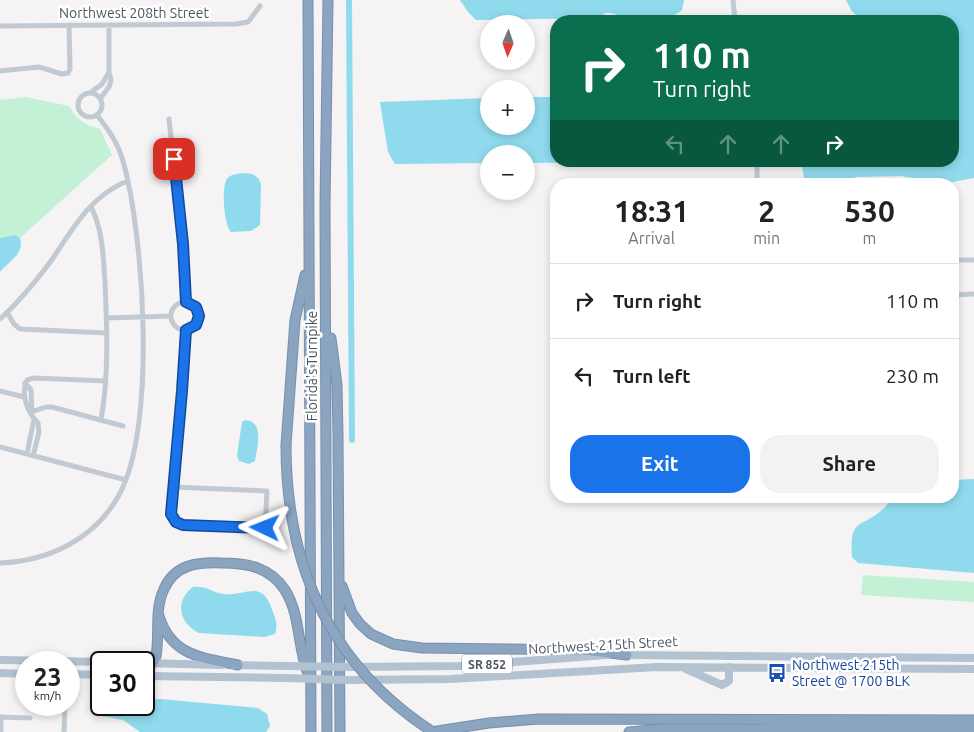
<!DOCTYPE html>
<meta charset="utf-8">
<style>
body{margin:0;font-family:Ubuntu,sans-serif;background:#f2f2f2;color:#222;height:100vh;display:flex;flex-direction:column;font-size:19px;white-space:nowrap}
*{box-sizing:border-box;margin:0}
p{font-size:16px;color:#767676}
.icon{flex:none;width:28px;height:28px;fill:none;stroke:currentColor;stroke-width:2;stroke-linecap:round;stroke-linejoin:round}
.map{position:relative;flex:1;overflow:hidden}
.panel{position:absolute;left:550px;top:178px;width:409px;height:325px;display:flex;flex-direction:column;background:#fff;border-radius:20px;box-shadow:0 2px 8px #0003}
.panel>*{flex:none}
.top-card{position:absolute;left:550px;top:15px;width:409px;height:152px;border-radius:20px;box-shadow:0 2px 8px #0003;background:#0b6e4f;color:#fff;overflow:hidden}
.needle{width:32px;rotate:182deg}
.fabs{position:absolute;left:480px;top:15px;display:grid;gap:10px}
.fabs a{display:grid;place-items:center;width:55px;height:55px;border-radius:50%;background:#fff;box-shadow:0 2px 8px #0003;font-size:25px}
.speed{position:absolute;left:15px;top:651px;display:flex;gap:10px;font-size:25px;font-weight:700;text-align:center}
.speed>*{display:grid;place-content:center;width:65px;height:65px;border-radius:50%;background:#fff;box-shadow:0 2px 8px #0003;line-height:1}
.speed small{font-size:12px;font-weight:400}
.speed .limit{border:2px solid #111;border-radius:8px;background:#fff;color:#111}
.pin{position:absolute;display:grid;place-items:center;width:42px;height:42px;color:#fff;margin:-21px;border-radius:10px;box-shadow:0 2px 8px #0006}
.me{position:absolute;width:55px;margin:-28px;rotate:272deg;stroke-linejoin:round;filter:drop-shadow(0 0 4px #0008)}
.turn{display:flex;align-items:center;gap:18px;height:105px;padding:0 20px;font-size:22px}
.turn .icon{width:65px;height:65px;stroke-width:2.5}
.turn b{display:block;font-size:35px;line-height:42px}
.lanes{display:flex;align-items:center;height:48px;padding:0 20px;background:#0003;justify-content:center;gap:25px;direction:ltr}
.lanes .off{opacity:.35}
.eta{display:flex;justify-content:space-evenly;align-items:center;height:85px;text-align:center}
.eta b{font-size:30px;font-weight:700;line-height:35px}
.primary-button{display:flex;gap:10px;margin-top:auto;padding:10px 20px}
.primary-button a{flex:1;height:58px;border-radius:20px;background:#1a73e8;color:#fff;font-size:20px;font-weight:700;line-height:58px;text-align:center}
.primary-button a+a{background:#f2f2f2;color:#222}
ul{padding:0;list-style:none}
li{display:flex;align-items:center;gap:15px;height:75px;padding:0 20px;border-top:1px solid #e0e0e0}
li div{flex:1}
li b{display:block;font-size:19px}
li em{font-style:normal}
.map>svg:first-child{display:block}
.green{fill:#c3f1d5}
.water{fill:#90daee}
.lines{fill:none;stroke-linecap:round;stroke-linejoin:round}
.canal{stroke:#90daee;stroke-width:6}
.motorway-casing{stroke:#7690ad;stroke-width:11}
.minor{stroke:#c1cad2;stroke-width:5}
.primary{stroke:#b3c2d1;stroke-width:8}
.motorway{stroke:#8ba5c1;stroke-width:9}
.motorway-bridge-casing{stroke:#7690ad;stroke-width:11;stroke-linecap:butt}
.primary-bridge{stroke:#b3c2d1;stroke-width:8}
.motorway-bridge{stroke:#8ba5c1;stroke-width:9}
.route-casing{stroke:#114b97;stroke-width:12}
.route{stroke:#1a73e8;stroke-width:9}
.labels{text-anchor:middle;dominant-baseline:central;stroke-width:5;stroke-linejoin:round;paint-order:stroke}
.shield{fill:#fff;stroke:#808990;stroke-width:1}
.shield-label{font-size:12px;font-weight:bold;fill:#4a5661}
.street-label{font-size:14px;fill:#4a5661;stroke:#fff}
.transit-label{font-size:14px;fill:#164399;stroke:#fff;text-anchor:start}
</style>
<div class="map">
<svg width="974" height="732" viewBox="0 0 974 732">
<rect width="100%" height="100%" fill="#f5f3f3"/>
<!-- green -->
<path class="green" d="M 26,97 L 69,106 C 78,121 84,124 100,129 L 112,155 L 20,238 L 15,235 L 0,238 L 0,100 Z
M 863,575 L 974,582 L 974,602 L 861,595 Z"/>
<!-- water -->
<path class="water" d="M 460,0 L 684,0 L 682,10 C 670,21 640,19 624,17 C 614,15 607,8 599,18 L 476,20 L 468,12 Z
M 846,0 L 974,0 L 974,178 L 947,183 L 901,176 L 857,177 L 844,180 L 840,184 L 805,184 L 801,161 L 952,161 L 952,21 L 862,21 L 851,10 Z
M 526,97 L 556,97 L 556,161 L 722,161 L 526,163 L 526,154 L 489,154 L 489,163 L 395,164 L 388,152 L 380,102 L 489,98 L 489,126 L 526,126 Z
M 246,173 C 254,174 258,176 261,184 L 260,225 L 251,231 L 231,232 C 224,225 221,186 227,179 C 231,173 239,174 246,173 Z
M 15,235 L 20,238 C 25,254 9,261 0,272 L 0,238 Z
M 245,420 C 265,421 257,447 255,461 L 249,464 L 239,461 L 237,455 L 242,422 Z
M 974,479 L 974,573 L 858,563 L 852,557 C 849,517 861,529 883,509 C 887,506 890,500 893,496 L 952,496 L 953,480 Z
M 193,587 C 205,585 212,592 223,594 C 246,597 262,577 273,612 C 276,619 278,627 275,634 L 265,637 L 199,633 C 179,623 174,601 193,587 Z
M 93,694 L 101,695 L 101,705 L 144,705 L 144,699 L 160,699 L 258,708 L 267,714 L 270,726 L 266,732 L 140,732 L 123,720 L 102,716 L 92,695 Z"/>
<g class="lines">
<!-- canal -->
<path class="canal" d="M 349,0 L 352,440"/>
<!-- motorway casing -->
<g class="motorway-casing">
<path id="motorway" d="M 308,0 L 311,732
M 331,338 L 337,385 L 338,436 L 340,732
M 286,445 L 295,320 L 305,275
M 342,586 L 352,613 L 360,624 L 371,634 L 393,644 L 422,648 L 584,650 L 627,655
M 159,616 C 171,656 203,658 238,665
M 144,669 L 153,663 L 156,656 C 160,634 154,610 164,589 C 175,564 198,562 222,563 C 247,563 270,567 285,590 C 301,616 297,646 308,674
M 327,732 L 325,205 L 328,0
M 431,732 L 489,723 L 538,719 L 974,720
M 629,732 L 662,729 L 974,728"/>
</g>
<!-- minor -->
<path class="minor" d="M 733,0 L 735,21
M 0,26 L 236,24 L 248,22 L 260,6
M 0,71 L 39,67 L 62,74 L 68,73 L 70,69 L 69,25
M 90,93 L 102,84 L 109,72
M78 105a12 12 0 1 1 24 0a12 12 0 1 1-24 0Z
M 100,99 L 109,87 L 111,80 L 109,72 L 109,25
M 169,119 L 183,245 L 186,302
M 757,184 L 757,161
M 91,207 C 103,230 103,256 105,282 C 107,328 109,375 101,420
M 952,260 L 974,260
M 952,295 L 974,294
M171 316a14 14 0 1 1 28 0a14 14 0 1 1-28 0Z
M 7,312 L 14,324 L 20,329 L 107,333
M 106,318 L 171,316
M 0,319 C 19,302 36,281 51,261 C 73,229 89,197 127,181
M 25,383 L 31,390 L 32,411
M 0,391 L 24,397
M 31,412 L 46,407 L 52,407 L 123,426
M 0,447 L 126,480
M 27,454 L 34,419
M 33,456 L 39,432 L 38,423 C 28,413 20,394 27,380 L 34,378 L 106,381
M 174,487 L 267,491 L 265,528 L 183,525 C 175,522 171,519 171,509 L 183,391 L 186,330
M 0,563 C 49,561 95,539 119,495 C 157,427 144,235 123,161 C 118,143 108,129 97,115
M 0,717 L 30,718
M 1,732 L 1,717
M 64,732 L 65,705"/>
<!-- primary -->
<path class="primary" d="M 623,655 L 974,658
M 0,660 L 109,662
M 144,663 L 222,665
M 233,665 L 286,666
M 346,667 L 460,666 L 606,655
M 686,669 L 722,685 L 729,681 L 729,667
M 0,673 L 26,674
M 69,674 L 101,675
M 144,676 L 286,678
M 346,680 L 451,679 L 657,667 L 974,669"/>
<!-- motorway -->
<use href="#motorway" class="motorway"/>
<!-- motorway-bridge casing -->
<g class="motorway-bridge-casing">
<path id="motorway-bridge" d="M 286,445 C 286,566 329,665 433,732"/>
</g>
<!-- primary-bridge -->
<path class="primary-bridge" d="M 286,666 L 346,667
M 286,678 L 346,680"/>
<!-- motorway-bridge -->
<use href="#motorway-bridge" class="motorway-bridge"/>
</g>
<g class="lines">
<!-- route casing -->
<g class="route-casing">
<path id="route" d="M 174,159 L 183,244 L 186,302 L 196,307 L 199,316 L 196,325 L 186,330 L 182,391 L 171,514 L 176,522 L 183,525 L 265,528"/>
</g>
<!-- route -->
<use href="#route" class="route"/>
</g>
<!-- icons -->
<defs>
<g id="bus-bare" transform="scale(1.5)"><path d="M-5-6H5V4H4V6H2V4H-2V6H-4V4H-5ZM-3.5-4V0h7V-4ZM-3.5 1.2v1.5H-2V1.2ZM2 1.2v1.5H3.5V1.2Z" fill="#1a4fb4" stroke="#fff" stroke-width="2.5" paint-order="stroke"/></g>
</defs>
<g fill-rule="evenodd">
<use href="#bus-bare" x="777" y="673"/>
</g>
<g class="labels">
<!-- shield labels -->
<rect class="shield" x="462" y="654.5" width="50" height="19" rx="4"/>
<g class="shield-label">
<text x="487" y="664">SR 852</text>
</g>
<!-- street labels -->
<g class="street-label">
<text x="134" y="13">Northwest 208th Street</text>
<text transform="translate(312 366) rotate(-90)">Florida's Turnpike</text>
<text transform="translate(603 645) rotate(-3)">Northwest 215th Street</text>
</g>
<!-- transit labels -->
<g class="transit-label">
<text x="792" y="665">Northwest 215th<tspan x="792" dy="16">Street @ 1700 BLK</tspan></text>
</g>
</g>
</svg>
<div class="fabs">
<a><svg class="needle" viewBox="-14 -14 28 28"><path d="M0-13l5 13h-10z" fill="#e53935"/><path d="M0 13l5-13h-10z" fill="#767676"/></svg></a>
<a>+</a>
<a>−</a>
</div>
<div class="speed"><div>23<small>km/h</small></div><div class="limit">30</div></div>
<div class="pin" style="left:174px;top:159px;background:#d93025"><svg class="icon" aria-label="arrive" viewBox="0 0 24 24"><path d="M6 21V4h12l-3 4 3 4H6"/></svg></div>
<svg class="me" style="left:265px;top:528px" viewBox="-20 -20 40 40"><path d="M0-17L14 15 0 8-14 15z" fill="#1a73e8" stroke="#fff" stroke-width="4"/></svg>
<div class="top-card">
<div class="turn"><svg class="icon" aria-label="right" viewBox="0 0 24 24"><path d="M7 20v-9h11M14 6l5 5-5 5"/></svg><div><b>110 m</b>Turn right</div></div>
<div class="lanes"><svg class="icon off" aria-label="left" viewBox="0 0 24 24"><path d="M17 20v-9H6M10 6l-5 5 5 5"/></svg><svg class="icon off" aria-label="ahead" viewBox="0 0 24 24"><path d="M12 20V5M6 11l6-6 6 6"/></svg><svg class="icon off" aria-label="ahead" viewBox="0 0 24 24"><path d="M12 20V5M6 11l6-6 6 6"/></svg><svg class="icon" aria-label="right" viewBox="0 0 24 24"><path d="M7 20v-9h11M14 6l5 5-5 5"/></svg></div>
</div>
<section class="panel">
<div class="eta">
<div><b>18:31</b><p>Arrival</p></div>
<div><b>2</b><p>min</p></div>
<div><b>530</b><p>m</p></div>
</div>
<ul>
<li><svg class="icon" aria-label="right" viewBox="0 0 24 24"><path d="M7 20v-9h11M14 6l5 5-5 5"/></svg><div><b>Turn right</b></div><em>110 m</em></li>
<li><svg class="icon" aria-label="left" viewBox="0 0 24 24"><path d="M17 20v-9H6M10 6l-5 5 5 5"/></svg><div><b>Turn left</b></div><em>230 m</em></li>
</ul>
<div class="primary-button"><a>Exit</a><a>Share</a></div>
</section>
</div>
